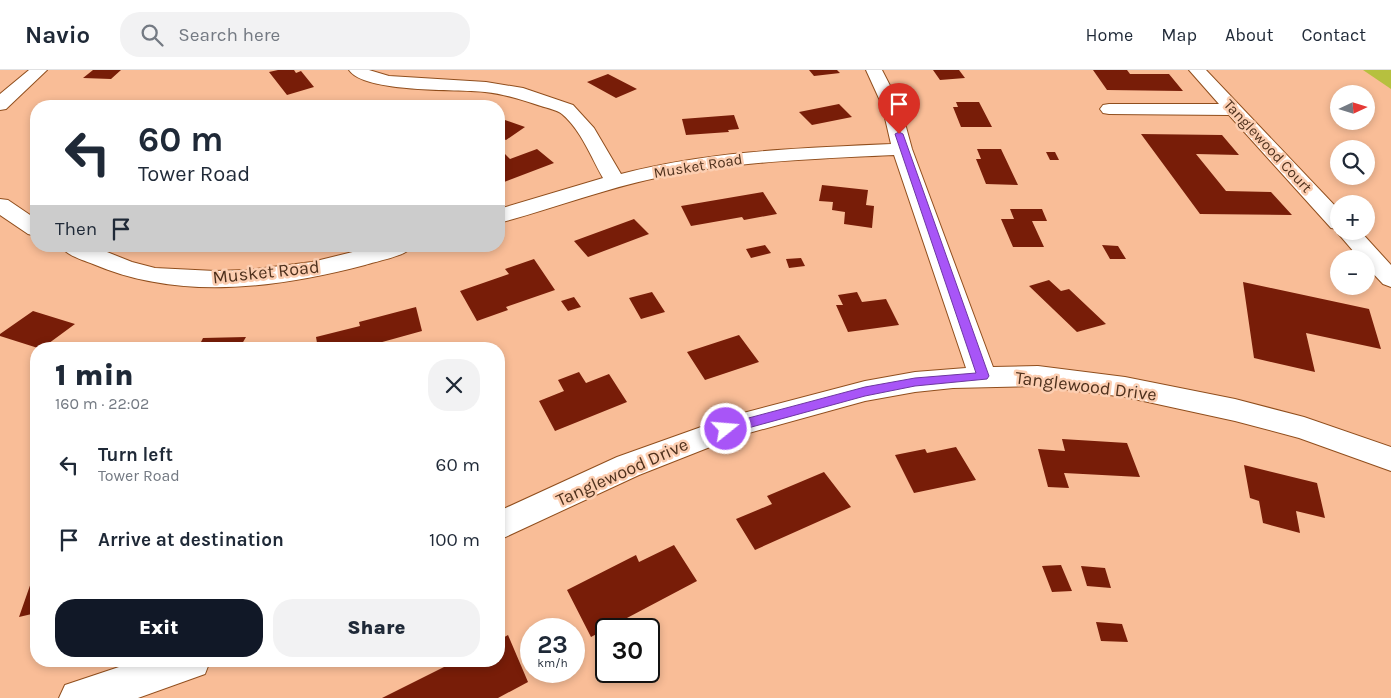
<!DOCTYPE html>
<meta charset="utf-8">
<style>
body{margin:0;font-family:Karla,sans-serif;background:#f2f2f3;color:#1f2937;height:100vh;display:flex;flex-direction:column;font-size:19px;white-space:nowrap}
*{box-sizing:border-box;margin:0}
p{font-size:16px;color:#747a83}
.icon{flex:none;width:28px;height:28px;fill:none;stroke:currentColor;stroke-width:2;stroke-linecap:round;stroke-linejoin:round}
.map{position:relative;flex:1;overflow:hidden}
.side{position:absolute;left:30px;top:272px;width:475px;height:325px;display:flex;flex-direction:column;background:#fff;border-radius:20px;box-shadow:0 2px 8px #0003}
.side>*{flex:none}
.top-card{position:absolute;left:30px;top:30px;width:475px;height:152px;border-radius:20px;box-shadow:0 2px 8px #0003;background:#fff;color:#1f2937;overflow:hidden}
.needle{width:32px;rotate:86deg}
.buttons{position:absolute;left:1330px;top:15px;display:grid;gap:10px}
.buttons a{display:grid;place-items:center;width:45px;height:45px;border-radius:50%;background:#fff;box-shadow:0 2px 8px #0003;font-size:25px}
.speed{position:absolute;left:520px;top:548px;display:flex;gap:10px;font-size:25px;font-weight:700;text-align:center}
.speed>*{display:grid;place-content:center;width:65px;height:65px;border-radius:50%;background:#fff;box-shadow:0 2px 8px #0003;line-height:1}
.speed small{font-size:12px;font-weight:400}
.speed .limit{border:2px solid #111;border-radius:8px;background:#fff;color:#111}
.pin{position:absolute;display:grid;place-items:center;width:42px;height:42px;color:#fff;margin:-51px -21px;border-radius:50% 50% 50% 0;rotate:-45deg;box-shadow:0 0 5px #0007}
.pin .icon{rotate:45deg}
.me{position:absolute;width:55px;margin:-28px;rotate:73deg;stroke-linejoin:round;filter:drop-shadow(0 0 4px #0008)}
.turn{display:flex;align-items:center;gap:18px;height:105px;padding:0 25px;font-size:22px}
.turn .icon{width:65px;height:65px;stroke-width:2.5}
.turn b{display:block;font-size:35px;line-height:42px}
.then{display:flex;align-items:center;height:48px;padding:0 25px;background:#0003;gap:10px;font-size:19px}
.round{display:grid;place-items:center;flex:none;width:52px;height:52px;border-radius:20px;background:#f2f2f3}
.overview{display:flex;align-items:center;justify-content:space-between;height:85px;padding:0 25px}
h1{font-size:30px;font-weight:800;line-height:38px}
.cta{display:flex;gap:10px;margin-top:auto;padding:10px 25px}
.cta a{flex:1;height:58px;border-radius:20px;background:#111827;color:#fff;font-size:20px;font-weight:800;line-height:58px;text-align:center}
.cta a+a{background:#f2f2f3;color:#1f2937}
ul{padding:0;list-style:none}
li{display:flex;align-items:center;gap:15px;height:75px;padding:0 25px}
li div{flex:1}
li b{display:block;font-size:19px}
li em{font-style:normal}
header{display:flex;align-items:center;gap:30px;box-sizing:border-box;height:70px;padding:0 25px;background:#fff;border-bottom:1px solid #e0e1e3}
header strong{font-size:24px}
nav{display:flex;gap:28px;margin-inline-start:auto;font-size:18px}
.search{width:350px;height:45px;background:#f2f2f3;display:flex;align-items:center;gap:12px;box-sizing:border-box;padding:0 18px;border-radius:20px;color:#747a83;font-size:19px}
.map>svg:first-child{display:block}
.green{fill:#b6c03f}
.building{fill:#781d08}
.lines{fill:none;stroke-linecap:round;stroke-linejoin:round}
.minor-casing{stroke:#904e1d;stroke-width:2}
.minor{fill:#fff;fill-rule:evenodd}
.route{fill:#a855f7;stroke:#6d37a1}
.labels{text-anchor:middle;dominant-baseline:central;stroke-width:5;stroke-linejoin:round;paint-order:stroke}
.far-street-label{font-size:15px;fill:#4f311d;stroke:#fcceb1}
.street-label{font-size:18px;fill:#4f311d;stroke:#fcceb1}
</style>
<header>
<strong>Navio</strong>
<div class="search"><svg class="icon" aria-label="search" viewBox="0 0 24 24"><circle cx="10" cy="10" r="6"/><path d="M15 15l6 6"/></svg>Search here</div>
<nav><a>Home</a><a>Map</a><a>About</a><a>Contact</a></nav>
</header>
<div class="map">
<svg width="1391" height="628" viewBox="0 0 1391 628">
<rect width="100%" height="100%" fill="#f9bd97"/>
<!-- green -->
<path class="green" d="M 1363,0 L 1391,0 L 1391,19 Z"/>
<!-- building -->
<path class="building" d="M 93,0 L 121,0 L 111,9 L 83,8 Z
M 278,0 L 294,0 L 296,3 L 301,1 L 314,17 L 287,25 L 269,2 Z
M 809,0 L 837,0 L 840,3 L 814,6 Z
M 933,0 L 959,0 L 965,8 L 940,10 Z
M 1093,0 L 1127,0 L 1130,4 L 1169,4 L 1183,21 L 1107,20 Z
M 608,4 L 637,19 L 616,28 L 587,12 Z
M 90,30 L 89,36 L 59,36 L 59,35 Z
M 363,31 L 393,35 L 392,36 L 356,36 Z
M 956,32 L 979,32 L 992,57 L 961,57 L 953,37 L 958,37 Z
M 839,34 L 852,47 L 812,55 L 799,42 Z
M 734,45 L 739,59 L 728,60 L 729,62 L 686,65 L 682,49 Z
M 499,48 L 525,57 L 506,70 L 499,67 Z
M 1141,64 L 1222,65 L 1239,85 L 1196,84 L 1226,121 L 1271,122 L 1292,145 L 1200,144 Z
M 537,79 L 554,93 L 499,114 L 499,86 L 505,84 L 510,89 Z
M 977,79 L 1001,79 L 1018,115 L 986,114 L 976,89 L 981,89 Z
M 1046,82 L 1055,82 L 1059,90 L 1050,90 Z
M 822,115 L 868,120 L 866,135 L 874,136 L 872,158 L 844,154 L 845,142 L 832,140 L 833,132 L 819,131 Z
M 763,122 L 777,144 L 744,150 L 742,147 L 691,156 L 681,136 Z
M 1010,139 L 1042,139 L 1047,151 L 1032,151 L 1044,177 L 1013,177 L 1001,149 L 1014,149 Z
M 634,149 L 649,164 L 588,187 L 574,171 Z
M 765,175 L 771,183 L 751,188 L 746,179 Z
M 1102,175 L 1118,176 L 1126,189 L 1110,189 Z
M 801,188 L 805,196 L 789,198 L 786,189 Z
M 534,189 L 555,220 L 506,237 L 508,240 L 477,251 L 460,221 L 509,204 L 505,199 Z
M 1049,210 L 1061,221 L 1069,219 L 1106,254 L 1077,262 L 1029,216 Z
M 1243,212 L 1369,239 L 1381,279 L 1306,263 L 1315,302 L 1254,288 Z
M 652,222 L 665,242 L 641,249 L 629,228 Z
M 857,222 L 862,232 L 886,229 L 899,255 L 848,262 L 836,235 L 843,235 L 838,225 Z
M 574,227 L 581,237 L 568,241 L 561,231 Z
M 416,237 L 422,261 L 357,279 L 318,279 L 316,267 L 360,256 L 359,252 Z
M 33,241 L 75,254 L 41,279 L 0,266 L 0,264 Z
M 739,265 L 759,292 L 705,310 L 687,282 Z
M 246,267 L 239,279 L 152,279 L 156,272 L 201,272 L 203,268 Z
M 579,302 L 586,313 L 609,304 L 627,332 L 555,361 L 539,331 L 564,321 L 558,310 Z
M 1062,369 L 1127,373 L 1140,407 L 1064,403 L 1069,418 L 1048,417 L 1038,379 L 1065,381 Z
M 956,377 L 976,410 L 914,423 L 895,385 L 925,379 L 927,383 Z
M 1244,395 L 1317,413 L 1325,448 L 1296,441 L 1300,463 L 1263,453 L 1259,431 L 1250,428 Z
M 824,402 L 851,437 L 755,480 L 736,449 L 772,434 L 767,426 Z
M 674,475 L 697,511 L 591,567 L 567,520 L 636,485 L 639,492 Z
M 1061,495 L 1072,521 L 1052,522 L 1042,496 Z
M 1081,496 L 1105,498 L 1111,518 L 1087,516 Z
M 36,503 L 36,543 L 19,547 L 34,504 Z
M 1096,552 L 1122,554 L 1128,572 L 1101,571 Z
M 508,565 L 528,612 L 498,628 L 382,628 L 456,591 L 499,591 L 499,570 Z"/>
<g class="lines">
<!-- minor casing -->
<g class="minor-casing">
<path id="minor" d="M 29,0 L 47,0 L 6,39 L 0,40 L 0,24 Z
M 349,0 L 369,0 L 389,6 L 486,12 L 523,18 L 573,35 L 594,58 L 621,104 C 710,81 800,78 891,74 L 882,35 L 866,0 L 882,0 L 900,35 L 912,79 L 993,297 L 1038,296 L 1125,307 L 1235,329 L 1304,347 L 1391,377 L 1391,401 L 1299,368 L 1235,351 L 1125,327 L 1038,316 L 953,318 L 915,322 L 865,331 L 738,366 L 639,405 L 499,470 L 499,441 L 617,387 L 732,346 L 865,311 L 915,302 L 966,298 L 894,85 C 814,89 734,91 656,108 C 603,119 552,139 499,153 L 499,139 L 603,108 C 591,87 581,60 562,44 C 557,40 547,38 541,36 C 522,30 505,24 485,22 C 457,19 364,23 349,0 Z
M 1189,0 L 1206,0 L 1339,140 L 1339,161 L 1360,161 L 1391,195 L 1391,217 L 1383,214 L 1366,196 L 1366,189 L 1360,189 L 1336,161 L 1337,159 L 1331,158 L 1229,45 L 1109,44 L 1103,43 L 1100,39 L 1103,35 L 1109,34 L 1219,34 Z
M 0,129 L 8,130 L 36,149 L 36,166 L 28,164 L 0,145 Z
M 61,176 L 92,176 L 132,192 L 155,198 L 215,201 L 247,200 L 312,192 L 377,176 L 413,176 C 407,186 377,191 365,195 C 277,218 179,231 93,194 C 83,190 67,186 61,176 Z
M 137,591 L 210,591 L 205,604 L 138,628 L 59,628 L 65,615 Z"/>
</g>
<!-- minor -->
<use href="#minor" class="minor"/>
</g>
<!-- route -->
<path class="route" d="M 899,62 L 903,64 L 989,306 L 987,309 L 915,316 L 865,326 L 726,364 L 721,362 L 720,359 L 721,356 L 726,354 L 865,317 L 915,308 L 976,303 L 895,64 Z"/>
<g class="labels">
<!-- far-street labels -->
<g class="far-street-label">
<text transform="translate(1268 76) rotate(47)">Tanglewood Court</text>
<text transform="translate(698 96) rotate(-9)">Musket Road</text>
</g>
<!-- street labels -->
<g class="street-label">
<text transform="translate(266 202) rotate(-6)">Musket Road</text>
<text transform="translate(1086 316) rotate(7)">Tanglewood Drive</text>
<text transform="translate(622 402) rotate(-24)">Tanglewood Drive</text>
</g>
</g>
</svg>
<div class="buttons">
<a><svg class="needle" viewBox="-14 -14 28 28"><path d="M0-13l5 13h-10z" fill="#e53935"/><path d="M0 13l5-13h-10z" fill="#747a83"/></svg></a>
<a><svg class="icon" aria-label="search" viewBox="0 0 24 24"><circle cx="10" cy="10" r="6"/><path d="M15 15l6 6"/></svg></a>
<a>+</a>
<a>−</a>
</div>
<div class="speed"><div>23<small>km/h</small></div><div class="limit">30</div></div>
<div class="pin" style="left:899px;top:64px;background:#d93025"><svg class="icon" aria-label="arrive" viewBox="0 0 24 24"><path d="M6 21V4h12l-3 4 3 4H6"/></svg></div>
<svg class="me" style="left:726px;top:359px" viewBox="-20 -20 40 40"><circle r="17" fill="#a855f7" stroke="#fff" stroke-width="3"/><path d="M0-11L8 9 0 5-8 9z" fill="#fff"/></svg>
<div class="top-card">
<div class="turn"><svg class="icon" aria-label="left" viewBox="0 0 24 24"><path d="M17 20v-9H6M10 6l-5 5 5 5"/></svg><div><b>60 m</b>Tower Road</div></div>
<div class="then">Then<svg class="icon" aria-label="arrive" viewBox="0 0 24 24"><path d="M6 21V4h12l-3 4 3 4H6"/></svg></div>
</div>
<section class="side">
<div class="overview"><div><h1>1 min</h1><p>160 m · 22:02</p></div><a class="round"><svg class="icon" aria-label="close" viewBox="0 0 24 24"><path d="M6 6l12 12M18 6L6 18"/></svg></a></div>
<ul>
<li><svg class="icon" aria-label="left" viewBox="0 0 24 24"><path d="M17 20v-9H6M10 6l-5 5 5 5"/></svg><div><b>Turn left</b><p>Tower Road</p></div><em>60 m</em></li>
<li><svg class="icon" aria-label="arrive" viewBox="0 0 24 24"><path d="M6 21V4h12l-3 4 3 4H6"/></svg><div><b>Arrive at destination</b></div><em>100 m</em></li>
</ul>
<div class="cta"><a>Exit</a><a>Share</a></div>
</section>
</div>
